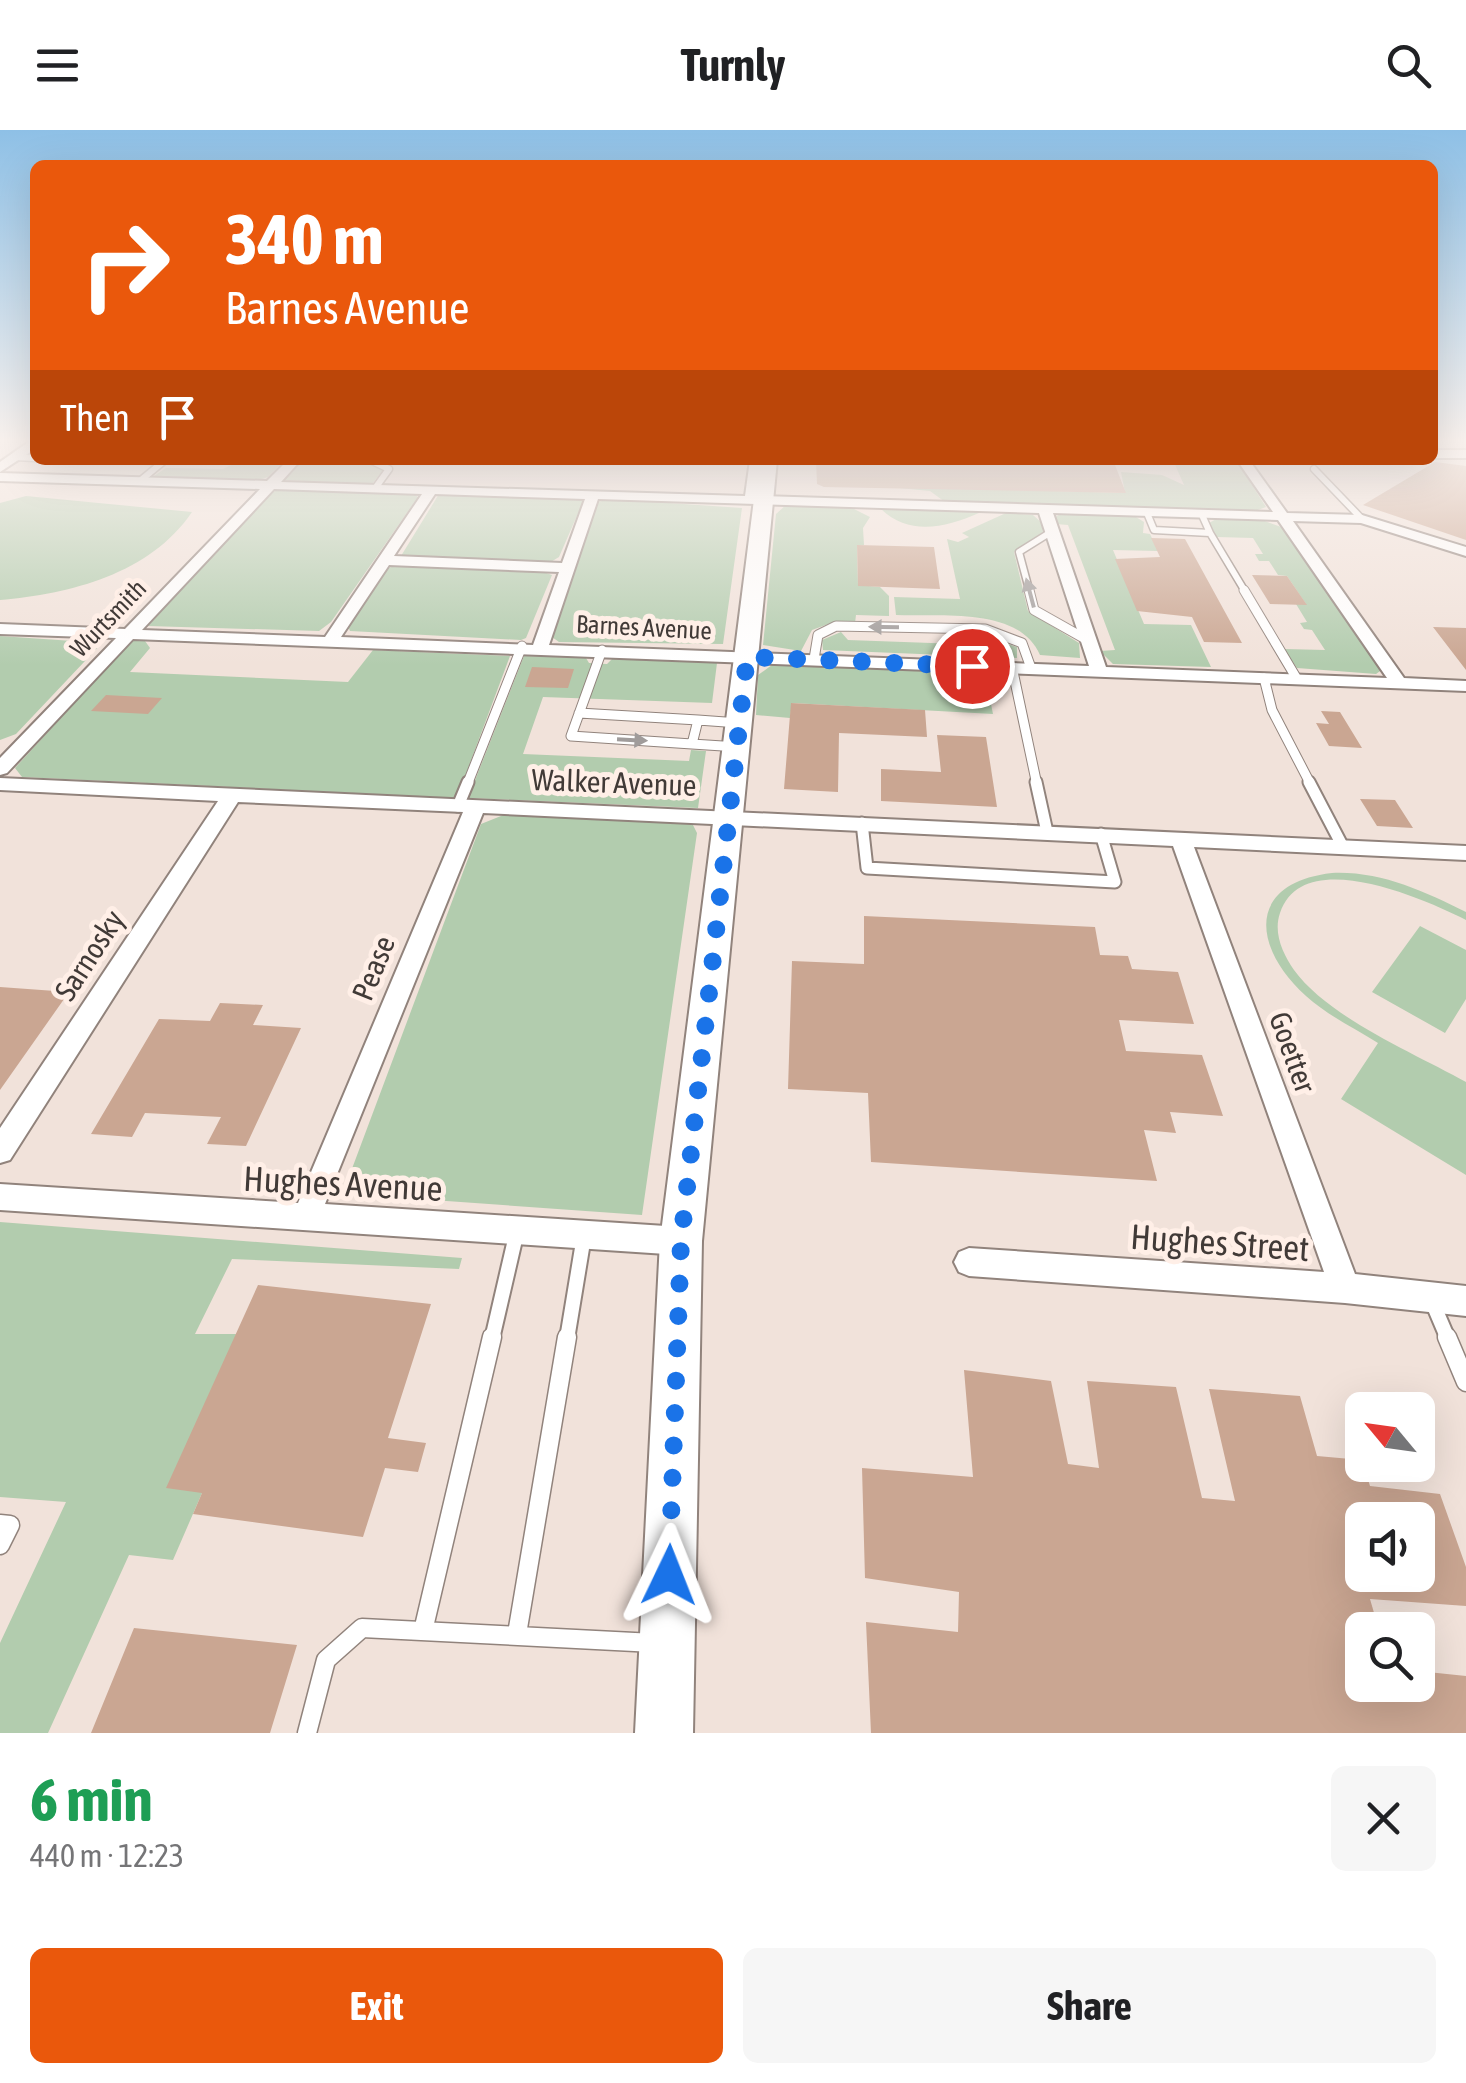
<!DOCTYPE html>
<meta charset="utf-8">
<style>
body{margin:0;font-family:"Asap Condensed",sans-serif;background:#f6f6f6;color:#202124;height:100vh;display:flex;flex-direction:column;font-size:38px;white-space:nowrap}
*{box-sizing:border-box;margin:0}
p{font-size:32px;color:#757577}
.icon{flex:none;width:55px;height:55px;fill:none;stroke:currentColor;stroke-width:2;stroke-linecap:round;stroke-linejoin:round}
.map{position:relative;height:1603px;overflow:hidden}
.sheet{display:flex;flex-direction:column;background:#fff;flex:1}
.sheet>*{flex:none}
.top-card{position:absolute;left:30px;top:30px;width:1408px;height:305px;border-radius:15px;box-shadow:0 10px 40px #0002;background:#ea580c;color:#fff;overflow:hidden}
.needle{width:65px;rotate:299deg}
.buttons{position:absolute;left:1345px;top:1262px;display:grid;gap:20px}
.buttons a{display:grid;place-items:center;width:90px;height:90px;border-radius:15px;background:#fff;box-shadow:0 10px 40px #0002;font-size:50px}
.pin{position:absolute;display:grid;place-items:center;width:85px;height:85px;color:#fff;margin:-42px;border:5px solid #fff;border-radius:50%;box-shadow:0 2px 10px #0007}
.me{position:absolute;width:110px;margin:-55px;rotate:2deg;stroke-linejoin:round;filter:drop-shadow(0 0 8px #0008)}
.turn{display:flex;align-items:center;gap:35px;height:210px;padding:0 30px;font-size:45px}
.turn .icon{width:130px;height:130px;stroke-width:2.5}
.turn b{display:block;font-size:70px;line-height:85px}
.then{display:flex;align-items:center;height:95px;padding:0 30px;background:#0003;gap:20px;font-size:38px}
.round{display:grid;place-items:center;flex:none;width:105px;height:105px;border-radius:15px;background:#f6f6f6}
.overview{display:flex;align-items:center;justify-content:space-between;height:170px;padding:0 30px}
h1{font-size:60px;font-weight:700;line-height:75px;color:#1e9e55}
.primary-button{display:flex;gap:20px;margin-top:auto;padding:20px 30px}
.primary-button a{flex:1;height:115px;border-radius:15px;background:#ea580c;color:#fff;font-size:40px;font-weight:700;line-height:115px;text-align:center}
.primary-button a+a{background:#f6f6f6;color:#202124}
header{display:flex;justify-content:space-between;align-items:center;height:130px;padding:0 30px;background:#fff;font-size:45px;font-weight:700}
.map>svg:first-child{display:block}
.green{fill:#b2ccae}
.building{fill:#caa692;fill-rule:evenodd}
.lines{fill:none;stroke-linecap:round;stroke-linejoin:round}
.lane-far4-casing{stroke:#91837c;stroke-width:9}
.lane-far3-casing{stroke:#91837c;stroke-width:11}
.lane-far2-casing{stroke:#91837c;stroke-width:15}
.lane-far1-casing{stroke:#91837c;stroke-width:18}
.lane-casing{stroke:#91837c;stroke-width:21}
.street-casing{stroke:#91837c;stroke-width:4}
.secondary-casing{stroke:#91837c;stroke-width:4}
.lane-far4{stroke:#fff;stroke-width:6}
.lane-far3{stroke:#fff;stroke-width:9}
.lane-far2{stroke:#fff;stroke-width:11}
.lane-far1{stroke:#fff;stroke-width:14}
.lane{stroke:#fff;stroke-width:18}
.street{fill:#fff;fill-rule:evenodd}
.secondary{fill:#fff;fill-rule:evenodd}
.oneway{fill:#a09c9b}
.route{stroke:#1a73e8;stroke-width:18;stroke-dasharray:0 32.4}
.labels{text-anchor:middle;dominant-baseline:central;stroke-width:10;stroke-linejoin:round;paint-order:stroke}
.far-street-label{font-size:25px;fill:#413a37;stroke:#ffefe7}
.street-label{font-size:30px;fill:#413a37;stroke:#ffefe7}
.near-street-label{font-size:35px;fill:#413a37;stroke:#ffefe7}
</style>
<header><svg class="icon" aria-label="menu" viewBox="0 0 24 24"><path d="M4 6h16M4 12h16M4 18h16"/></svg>Turnly<svg class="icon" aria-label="search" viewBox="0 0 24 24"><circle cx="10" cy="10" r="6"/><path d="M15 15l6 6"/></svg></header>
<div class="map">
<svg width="1466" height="1603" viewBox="0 0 1466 1603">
<rect width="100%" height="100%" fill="#f1e2da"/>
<!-- green -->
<path class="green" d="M 241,330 L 284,330 L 268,347 L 258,350 L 154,346 L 166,338 L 223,339 Z
M 305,330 L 368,332 L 383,340 L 372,354 L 283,350 L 297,332 Z
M 1173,330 L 1236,330 L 1266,377 L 1255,381 L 945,372 L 930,361 L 879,356 L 1125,363 L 1121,342 L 1162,345 L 1184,355 Z
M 283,359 L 413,363 L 418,367 L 331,492 L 319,501 L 148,496 L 269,363 Z
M 439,364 L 579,368 L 583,372 L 559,427 L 549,433 L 401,426 Z
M 26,366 L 192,382 C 150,444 70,464 0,470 L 0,373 Z
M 610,369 L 742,378 L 723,514 L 559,512 L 552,507 L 598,372 Z
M 786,375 L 852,378 L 870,387 L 863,398 L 864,415 L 857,416 L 858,455 L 880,457 L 889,466 L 889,486 L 856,485 L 855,493 L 831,493 L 812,500 L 801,521 L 763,515 L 776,384 Z
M 881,379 L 973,381 L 979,383 C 945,398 909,406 881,379 Z
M 1006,383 L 1033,385 L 1042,393 L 1043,402 L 1014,422 L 1028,481 L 1079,513 L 1080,528 L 1040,525 C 1019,476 940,487 896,485 L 894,467 L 960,469 L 947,409 L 958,412 L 969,407 L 962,403 Z
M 1061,384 L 1136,387 L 1144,392 L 1143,403 L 1150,404 L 1158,421 L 1113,420 L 1144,494 L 1191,495 L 1211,537 L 1113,534 L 1100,521 L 1115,520 L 1068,395 L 1056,394 L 1055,387 Z
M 1218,388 L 1262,390 L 1284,398 L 1383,539 L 1376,544 L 1297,538 L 1284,519 L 1325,520 L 1312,500 L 1304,499 L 1300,493 L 1307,492 L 1296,474 L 1306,474 L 1287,446 L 1278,445 L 1269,431 L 1259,431 L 1255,424 L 1263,424 L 1253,408 L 1217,407 L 1209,393 Z
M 397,435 L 535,439 L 552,445 L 526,508 L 521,510 L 350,501 L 348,497 L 386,439 Z
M 841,502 L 848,510 L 987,515 L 990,508 L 1017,517 L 1017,528 L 823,520 L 822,510 Z
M 0,506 L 102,513 L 16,604 L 0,610 Z
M 131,511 L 145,511 L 150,518 L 130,542 L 348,552 L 373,520 L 510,526 L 457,668 L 22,647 L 15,638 Z
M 524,526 L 586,528 L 589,533 L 607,534 L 612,529 L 717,533 L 712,573 L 543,567 L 523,624 L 689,631 L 691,620 L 706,621 L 698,678 L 468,668 Z
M 772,535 L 991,543 L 1004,553 L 987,554 L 993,584 L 792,573 L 790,588 L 756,585 L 758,545 Z
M 506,684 L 692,693 L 697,703 L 642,1085 L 348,1064 L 347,1052 L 481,694 Z
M 1332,743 C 1381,741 1423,761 1466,782 L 1466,790 C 1426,770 1303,714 1280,783 C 1273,803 1283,824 1294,840 C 1329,888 1414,923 1466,952 L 1466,1045 L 1341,969 L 1378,913 C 1354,898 1327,885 1306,866 C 1252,817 1246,753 1332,743 Z
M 1420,796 L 1466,820 L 1466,869 L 1445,903 L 1372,862 Z
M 0,1092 L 462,1128 L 459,1139 L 232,1129 L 195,1204 L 236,1204 L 202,1363 L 173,1430 L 129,1425 L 48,1603 L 0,1603 L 0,1513 L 66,1372 L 0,1367 Z"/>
<!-- building -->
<path class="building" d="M 816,330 L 1113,330 L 1126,363 L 824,357 L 817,354 Z
M 1435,332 L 1466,336 L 1466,410 L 1363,375 Z
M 1151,408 L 1185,409 L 1242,513 L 1204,512 L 1192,487 L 1137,481 L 1115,429 L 1160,427 Z
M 857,415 L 934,417 L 940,459 L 858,456 Z
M 1252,445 L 1287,446 L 1307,475 L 1270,474 Z
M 1433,497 L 1466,498 L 1466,540 Z
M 532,537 L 574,539 L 568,558 L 525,557 Z
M 106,565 L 162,568 L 148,584 L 91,581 Z
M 791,573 L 925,580 L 927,607 L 839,603 L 838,662 L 784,659 Z
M 1321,581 L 1340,582 L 1362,618 L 1329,616 L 1316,593 L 1329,594 Z
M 937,605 L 986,607 L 997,677 L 881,671 L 881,639 L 941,642 Z
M 1360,669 L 1395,670 L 1413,698 L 1377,696 Z
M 864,786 L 1095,797 L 1100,825 L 1128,826 L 1132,839 L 1178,842 L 1194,894 L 1119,890 L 1126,921 L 1202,925 L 1223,986 L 1170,982 L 1176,1003 L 1144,1000 L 1157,1051 L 871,1032 L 868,963 L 788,959 L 792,831 L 864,834 Z
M 0,857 L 69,862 L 0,960 Z
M 220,873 L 263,875 L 253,895 L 301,898 L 246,1016 L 207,1014 L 221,987 L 145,983 L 132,1007 L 91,1004 L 159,889 L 210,891 Z
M 258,1155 L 431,1174 L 388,1308 L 426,1313 L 418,1342 L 385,1338 L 363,1407 L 193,1384 L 202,1363 L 166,1358 Z
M 964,1240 L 1051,1251 L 1068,1334 L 1099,1338 L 1087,1251 L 1176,1257 L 1202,1368 L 1235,1371 L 1209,1259 L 1300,1266 L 1317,1326 L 1362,1330 L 1370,1356 L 1440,1364 L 1466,1437 L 1466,1476 L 1370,1469 L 1379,1500 L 1362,1500 L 1362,1555 L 1418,1555 L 1418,1541 L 1466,1546 L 1466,1603 L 871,1603 L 866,1492 L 958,1502 L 959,1462 L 865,1448 L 862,1338 L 973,1347 ZM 1362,1390 L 1418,1390 L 1418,1445 L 1362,1445 Z
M 134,1498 L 297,1515 L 270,1603 L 91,1603 Z"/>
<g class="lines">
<!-- lane-far4 casing -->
<g class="lane-far4-casing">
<path id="lane-far4" d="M 15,327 L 35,328
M 120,330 L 164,331 L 141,350
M 370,330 L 389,339 L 376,357
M 1314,339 L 1362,389
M 1147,383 L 1154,400 L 1210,403 L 1202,385
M 1210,403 L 1246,463
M 1030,463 L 1019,422 L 1051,402"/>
</g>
<!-- lane-far3 casing -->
<g class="lane-far3-casing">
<path id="lane-far3" d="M 1029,460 L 1034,480 L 1089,511
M 1244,460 L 1297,549
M 602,520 L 571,606 L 692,614
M 814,529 L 818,505 L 836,496 L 985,499 L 1022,513 L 1031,538
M 1012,537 L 1037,655
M 1264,548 L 1272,580 L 1311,655
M 579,583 L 698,590
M 738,617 L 692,614 L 698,590 L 739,593
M 467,655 L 522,516"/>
</g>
<!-- lane-far2 casing -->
<g class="lane-far2-casing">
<path id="lane-far2" d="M 1036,652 L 1047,702
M 1309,652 L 1343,717
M 458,676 L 468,652
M 862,693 L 867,738 L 1115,752 L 1101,704"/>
</g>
<!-- lane-far1 casing -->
<g class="lane-far1-casing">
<path id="lane-far1" d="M 1431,1169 L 1448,1209
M 492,1209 L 517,1101
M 567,1209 L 584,1106"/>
</g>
<!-- lane casing -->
<g class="lane-casing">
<path id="lane" d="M 1447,1207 L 1466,1252
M 0,1394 L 10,1395 L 0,1415
M 423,1501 L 492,1207
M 517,1504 L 567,1207
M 307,1603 L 326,1530 L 362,1498 L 654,1513"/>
</g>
<!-- street casing -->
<g class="street-casing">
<path id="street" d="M 30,311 L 35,311 L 35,319 L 0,342 L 0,332 Z
M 1432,320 L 1466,320 L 1466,328 L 1432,328 Z
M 288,330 L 301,330 L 281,352 L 745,366 L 750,330 L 762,330 L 758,366 L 1273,382 L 1237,330 L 1249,330 L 1287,383 L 1362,385 L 1466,417 L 1466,426 L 1361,393 L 1293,391 L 1404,548 L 1466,551 L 1466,561 L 133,509 L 7,643 L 0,645 L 0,628 L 116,508 L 0,504 L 0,494 L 125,499 L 260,359 L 0,351 L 0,343 L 267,351 ZM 274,359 L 422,364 L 325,507 L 142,500 ZM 435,364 L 585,369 L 562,433 L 394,426 ZM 598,369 L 1039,383 L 1089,536 L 549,515 ZM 1053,383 L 1278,390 L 1387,548 L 1106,537 ZM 389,435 L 559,442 L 533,515 L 341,507 Z
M 0,648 L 1466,716 L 1466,730 L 1194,717 L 1355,1144 L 1466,1156 L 1466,1186 L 1345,1173 L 969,1146 L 959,1142 L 954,1132 L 959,1122 L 969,1118 L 1324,1142 L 1173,716 L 483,683 L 325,1074 L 681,1097 L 691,1101 L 696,1111 L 691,1121 L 681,1125 L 0,1080 L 0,1054 L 298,1073 L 463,682 L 238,672 L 10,1030 L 0,1033 L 0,998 L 218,671 L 0,660 Z"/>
</g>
<!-- secondary casing -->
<g class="secondary-casing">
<path id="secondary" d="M 759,330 L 777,330 L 702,1111 L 693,1603 L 635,1603 L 660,1111 Z"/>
</g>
<!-- lane-far4 -->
<use href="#lane-far4" class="lane-far4"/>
<!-- lane-far3 -->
<use href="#lane-far3" class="lane-far3"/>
<!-- lane-far2 -->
<use href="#lane-far2" class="lane-far2"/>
<!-- lane-far1 -->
<use href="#lane-far1" class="lane-far1"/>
<!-- lane -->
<use href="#lane" class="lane"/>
<!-- street -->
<use href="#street" class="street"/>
<!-- secondary -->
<use href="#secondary" class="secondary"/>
</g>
<!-- one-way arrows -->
<defs><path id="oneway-solid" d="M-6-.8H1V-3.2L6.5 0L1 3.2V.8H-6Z" transform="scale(2.5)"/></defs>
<g class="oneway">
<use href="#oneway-solid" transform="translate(1030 463) rotate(-105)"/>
<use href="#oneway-solid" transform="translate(884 497) rotate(-179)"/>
<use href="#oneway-solid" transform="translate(632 610) rotate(3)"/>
</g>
<!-- sky -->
<linearGradient id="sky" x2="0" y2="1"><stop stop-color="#8ec0e6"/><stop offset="0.58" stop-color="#f9f2ee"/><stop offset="1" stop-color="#f9f2ee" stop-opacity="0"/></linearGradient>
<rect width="1466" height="535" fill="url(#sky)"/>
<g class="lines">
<!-- route -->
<path class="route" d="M 669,1445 L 681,1111 L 747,527 L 972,536"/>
</g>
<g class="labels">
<!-- far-street labels -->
<g class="far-street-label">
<text transform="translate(108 488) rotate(-46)">Wurtsmith</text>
<text transform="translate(644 497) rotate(3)">Barnes Avenue</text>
</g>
<!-- street labels -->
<g class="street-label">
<text transform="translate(614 652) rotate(2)">Walker Avenue</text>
<text transform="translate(89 825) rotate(-57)">Sarnosky</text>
<text transform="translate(373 838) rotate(-68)">Pease</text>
<text transform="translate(1293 922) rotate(70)">Goetter</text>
</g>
<!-- near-street labels -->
<g class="near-street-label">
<text transform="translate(343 1053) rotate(3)">Hughes Avenue</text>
<text transform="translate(1220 1112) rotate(4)">Hughes Street</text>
</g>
</g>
</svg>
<div class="buttons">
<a><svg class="needle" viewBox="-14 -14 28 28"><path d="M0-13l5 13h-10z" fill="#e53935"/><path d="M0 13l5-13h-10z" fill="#757577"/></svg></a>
<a><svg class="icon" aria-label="sound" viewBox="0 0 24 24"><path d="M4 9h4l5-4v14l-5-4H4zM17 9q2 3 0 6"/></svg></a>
<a><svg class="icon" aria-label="search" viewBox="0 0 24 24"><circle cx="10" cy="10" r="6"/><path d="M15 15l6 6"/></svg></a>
</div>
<div class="pin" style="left:972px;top:536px;background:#d93025"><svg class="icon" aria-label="arrive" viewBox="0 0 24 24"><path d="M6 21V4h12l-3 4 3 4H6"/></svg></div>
<svg class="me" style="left:669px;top:1445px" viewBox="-20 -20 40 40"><path d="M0-17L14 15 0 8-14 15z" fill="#1a73e8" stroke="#fff" stroke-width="4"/></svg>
<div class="top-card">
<div class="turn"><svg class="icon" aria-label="right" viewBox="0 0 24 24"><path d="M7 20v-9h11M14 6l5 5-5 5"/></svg><div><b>340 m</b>Barnes Avenue</div></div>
<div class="then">Then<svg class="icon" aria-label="arrive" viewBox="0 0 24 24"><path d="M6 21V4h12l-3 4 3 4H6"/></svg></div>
</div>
</div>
<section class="sheet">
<div class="overview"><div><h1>6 min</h1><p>440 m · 12:23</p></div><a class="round"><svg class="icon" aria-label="close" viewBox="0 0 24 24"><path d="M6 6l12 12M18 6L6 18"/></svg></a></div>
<div class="primary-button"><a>Exit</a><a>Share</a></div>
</section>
